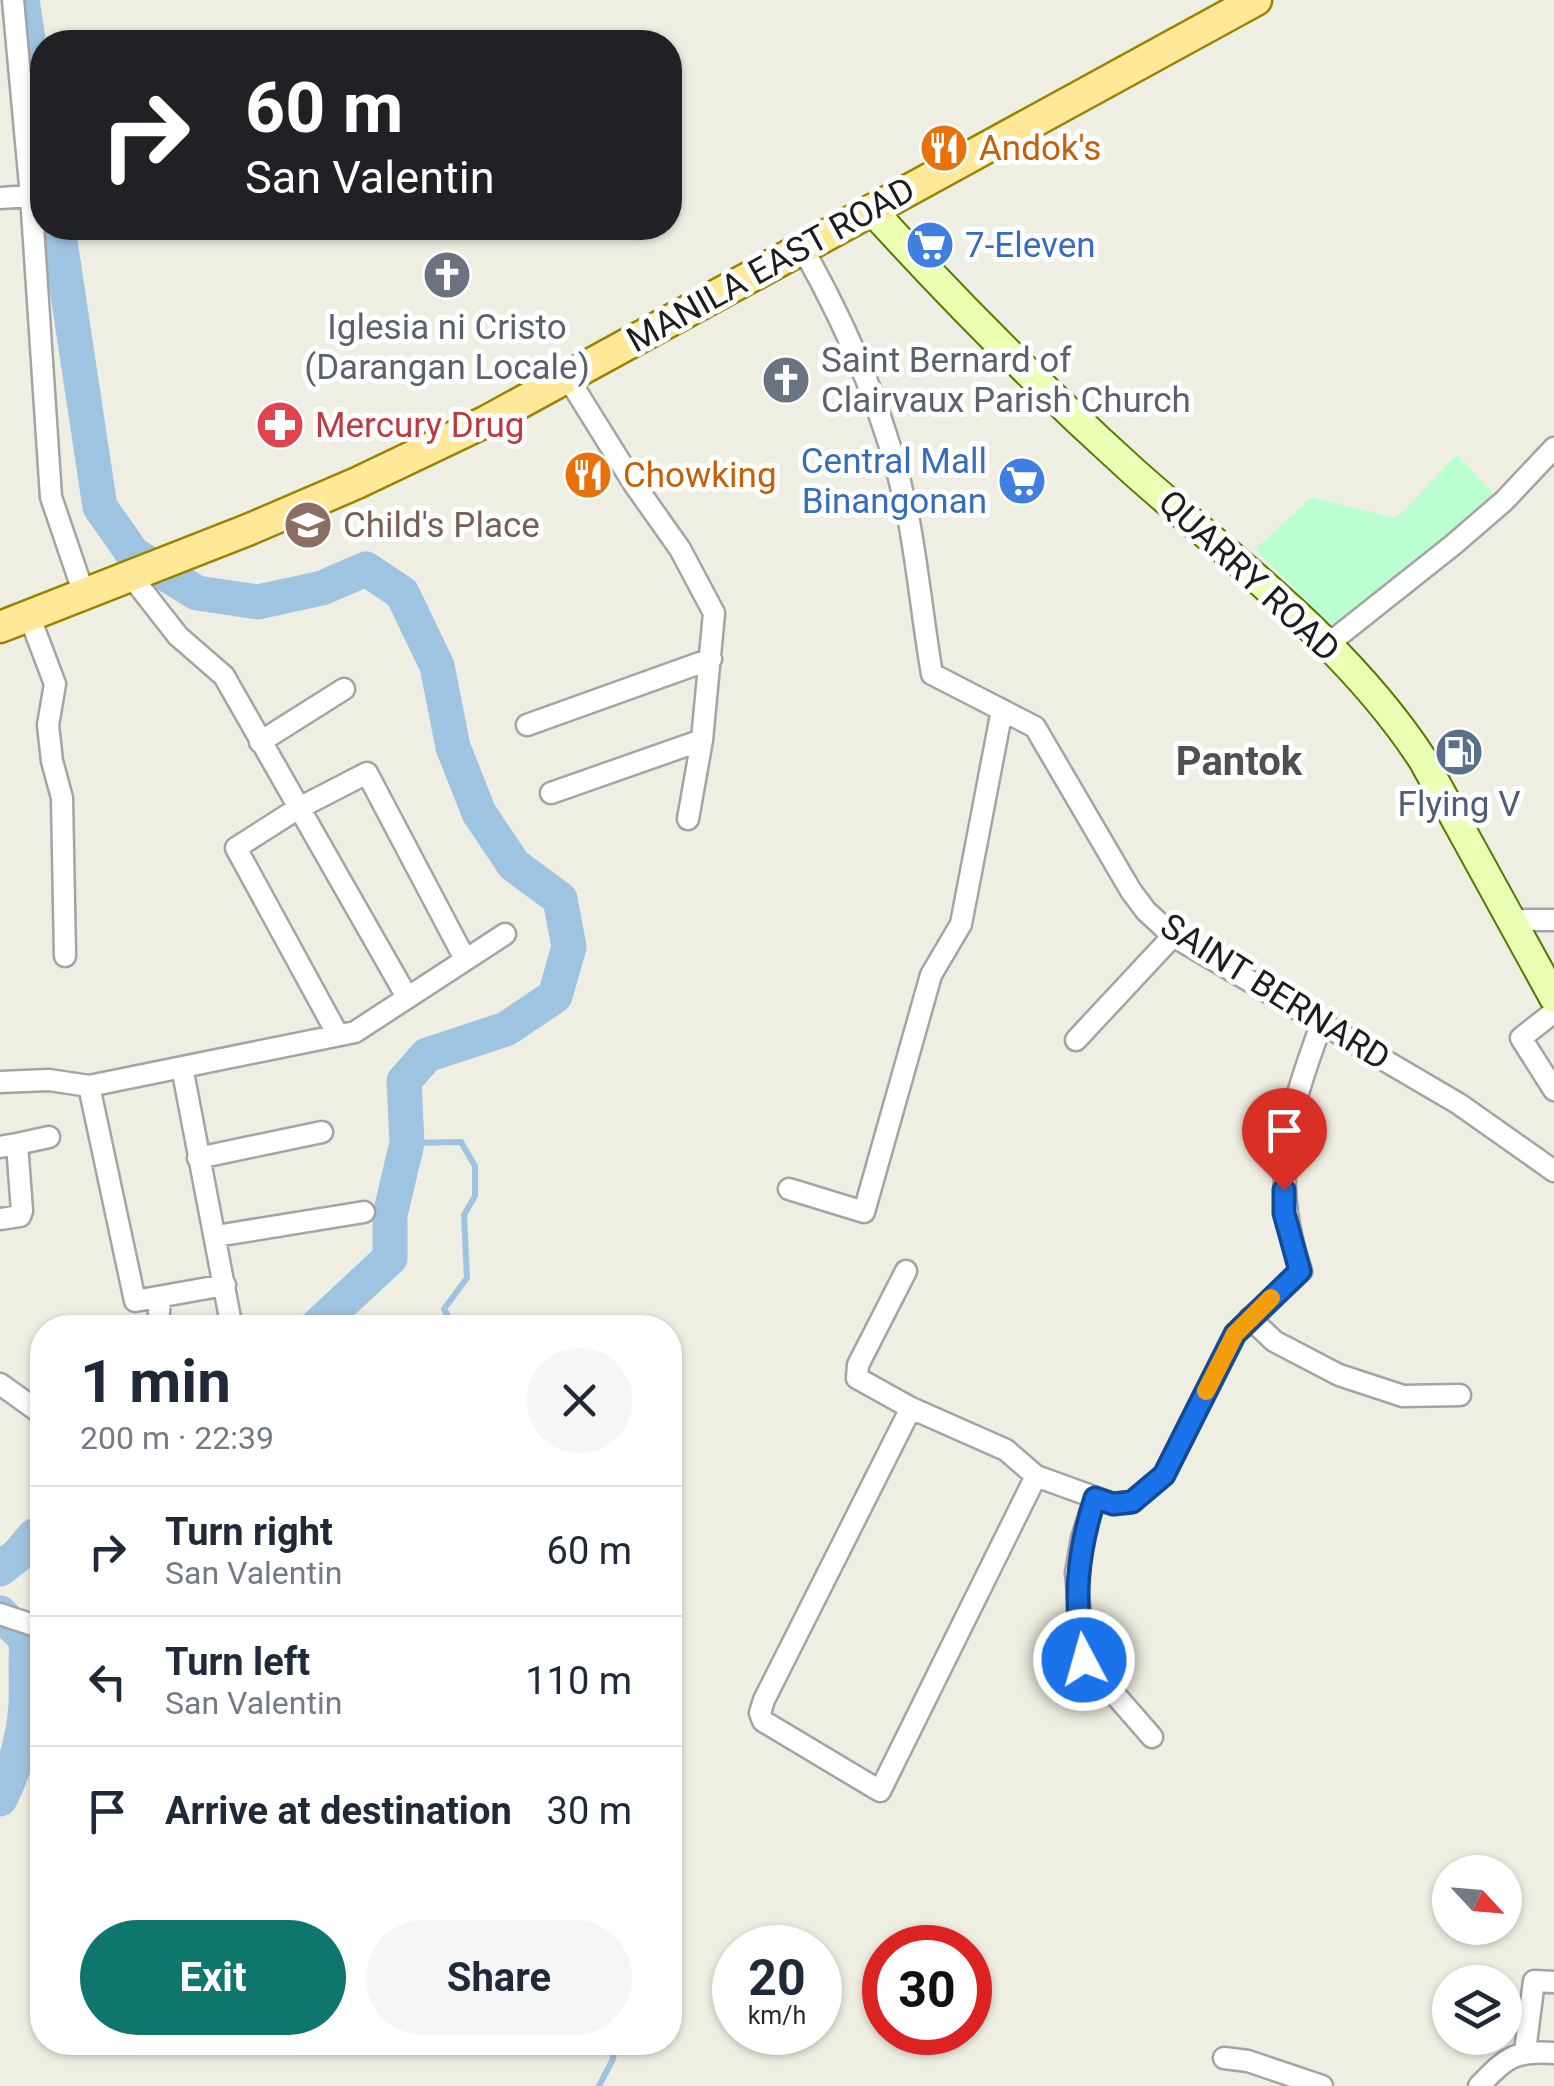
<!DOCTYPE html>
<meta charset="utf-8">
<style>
body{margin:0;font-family:Roboto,sans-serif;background:#f6f6f7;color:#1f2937;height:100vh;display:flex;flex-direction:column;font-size:38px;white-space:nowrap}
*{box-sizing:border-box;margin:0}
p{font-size:32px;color:#747a83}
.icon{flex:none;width:55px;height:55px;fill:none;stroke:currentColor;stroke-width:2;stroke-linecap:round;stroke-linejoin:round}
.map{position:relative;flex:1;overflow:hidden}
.panel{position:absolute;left:30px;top:1315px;width:652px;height:740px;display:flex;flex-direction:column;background:#fff;border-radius:40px;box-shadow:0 2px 8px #0004}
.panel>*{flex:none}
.top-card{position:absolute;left:30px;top:30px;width:652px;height:210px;border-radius:40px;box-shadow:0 2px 8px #0004;background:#202124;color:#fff;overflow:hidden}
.needle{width:65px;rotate:116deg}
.controls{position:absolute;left:1432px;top:1855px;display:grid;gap:20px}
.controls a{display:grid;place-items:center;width:90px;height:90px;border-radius:50%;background:#fff;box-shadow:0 2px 8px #0004;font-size:50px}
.speed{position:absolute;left:712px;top:1925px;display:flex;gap:20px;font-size:50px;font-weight:700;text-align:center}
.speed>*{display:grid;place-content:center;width:130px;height:130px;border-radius:50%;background:#fff;box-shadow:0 2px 8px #0004;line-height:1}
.speed small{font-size:25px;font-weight:400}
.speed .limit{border:15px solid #d22;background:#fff;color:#111}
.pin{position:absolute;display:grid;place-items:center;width:85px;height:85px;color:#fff;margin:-102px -42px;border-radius:50% 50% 50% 0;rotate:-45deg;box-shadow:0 0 10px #0007}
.pin .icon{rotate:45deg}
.me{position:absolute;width:110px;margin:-55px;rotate:354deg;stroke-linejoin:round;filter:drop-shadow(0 0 8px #0008)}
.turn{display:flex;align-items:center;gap:35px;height:210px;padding:0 50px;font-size:45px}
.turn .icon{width:130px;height:130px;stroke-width:2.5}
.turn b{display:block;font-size:70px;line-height:85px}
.round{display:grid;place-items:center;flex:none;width:105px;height:105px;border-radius:52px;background:#f6f6f7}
.overview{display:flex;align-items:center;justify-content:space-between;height:170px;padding:0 50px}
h1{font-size:60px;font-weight:700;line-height:75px}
.primary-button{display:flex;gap:20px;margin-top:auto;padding:20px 50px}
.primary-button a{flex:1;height:115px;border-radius:60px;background:#0f766e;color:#fff;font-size:40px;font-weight:700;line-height:115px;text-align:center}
.primary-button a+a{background:#f6f6f7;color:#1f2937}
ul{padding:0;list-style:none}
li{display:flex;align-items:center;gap:30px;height:130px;padding:0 50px;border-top:2px solid #e0e1e3}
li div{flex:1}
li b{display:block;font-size:38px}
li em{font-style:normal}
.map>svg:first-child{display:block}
.park{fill:#bbfecf}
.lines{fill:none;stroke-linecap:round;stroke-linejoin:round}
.stream{stroke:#9fc4e1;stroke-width:6}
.river{stroke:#9fc4e1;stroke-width:35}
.street-casing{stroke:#a4a4a4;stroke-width:25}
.secondary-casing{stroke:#527900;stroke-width:32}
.primary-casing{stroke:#978500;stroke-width:35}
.street{stroke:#fff;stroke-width:20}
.secondary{stroke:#eaffb1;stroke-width:28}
.primary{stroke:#ffe998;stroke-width:30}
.route-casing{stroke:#114b97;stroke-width:25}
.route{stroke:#1a73e8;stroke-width:18}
.slow{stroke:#f59e0b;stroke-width:18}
.labels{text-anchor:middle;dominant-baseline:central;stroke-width:10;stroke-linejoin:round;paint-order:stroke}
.food-label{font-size:35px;fill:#c56008;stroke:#fff;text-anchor:start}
.shop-label{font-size:35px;fill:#366cbe;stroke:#fff;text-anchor:start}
.street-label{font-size:35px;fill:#1d1d1d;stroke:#fff}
.worship-label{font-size:35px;fill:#5b616d;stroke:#fff}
.health-label{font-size:35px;fill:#be3a42;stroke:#fff;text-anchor:start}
.education-label{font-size:35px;fill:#785e54;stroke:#fff;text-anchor:start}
.service-label{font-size:35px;fill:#4e5e75;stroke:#fff}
.quarter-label{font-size:40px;font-weight:bold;fill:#505050;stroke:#fff}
</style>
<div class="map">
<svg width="1554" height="2086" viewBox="0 0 1554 2086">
<rect width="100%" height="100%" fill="#efeee2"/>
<!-- park -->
<path class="park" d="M 1457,455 L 1495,495 L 1442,543 L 1335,629 L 1255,549 L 1312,497 L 1396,518 Z"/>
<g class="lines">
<!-- stream -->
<path class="stream" d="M 407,1143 L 461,1142 L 475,1166 L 475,1196 L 464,1215 L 467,1278 L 444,1309 L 455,1328
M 599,2086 L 613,2059 L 616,2042"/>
<!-- river -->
<path class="river" d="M 22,0 L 42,129
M 58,228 L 100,507 L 133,554 L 197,593 L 258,602 L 322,588 L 366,569 L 402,593 L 437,666 L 453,747 L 479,813 L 514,865 L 560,899 L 569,947 L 555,996 L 506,1029 L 427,1055 L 404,1081 L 407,1143 L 390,1215 L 390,1258 L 315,1328
M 0,1569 L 18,1555 L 34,1536 L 42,1537
M 0,1613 L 27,1640 C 25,1662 27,1683 26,1705 C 24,1737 14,1771 0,1799"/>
<!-- street casing -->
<g class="street-casing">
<path id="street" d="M 13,0 L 31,196 L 51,497 L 84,594
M 0,198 L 31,196
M 802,247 C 850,332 888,420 908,516 C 918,568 923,622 932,674 L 1035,727 L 1131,891 L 1146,911 L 1173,936 L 1459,1104 L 1554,1171
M 568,378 L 634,484 L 680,549 L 714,613 L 702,740 L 688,819
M 131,576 L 178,636 L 224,676 L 407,997
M 30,618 L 55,684 L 48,725 L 52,761 L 62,798 L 65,956
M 1327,645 L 1453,545 L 1504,501 L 1554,448
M 527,725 L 711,659
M 260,742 L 344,689
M 551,793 L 702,740
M 1508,920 L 1554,920
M 1554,1012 L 1521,1038 L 1554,1090
M 338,1035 L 236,848 L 297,809 L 367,773 L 465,959
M 1076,1040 L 1173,936
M 182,1067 L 230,1318
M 0,1082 L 49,1080 L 89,1086 L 355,1032 L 505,934
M 89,1086 L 135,1301 L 225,1285
M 17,1144 L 49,1137
M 0,1147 L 17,1144 L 22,1211 L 20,1216 L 0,1219
M 198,1158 L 322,1132
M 789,1189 L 864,1212 L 931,975 L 961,924 L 1002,710
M 216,1236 L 364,1212
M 906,1271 L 858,1365 L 857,1378 L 911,1408 L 1006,1450 L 1036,1476 L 1113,1504 L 1132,1502 L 1164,1475 L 1235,1334 L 1301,1271 C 1269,1176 1288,1116 1321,1025
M 1250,1318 L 1274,1341 L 1339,1375 L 1403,1396 L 1460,1395
M 158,1328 L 160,1297
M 0,1384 L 42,1414
M 911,1408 L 764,1700 L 760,1713 L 763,1721 L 880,1791 L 1036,1476
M 1095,1498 L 1082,1538 L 1076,1573 L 1084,1659 L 1152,1737
M 0,1614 L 42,1628
M 1525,2051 L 1534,1981 L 1554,1982
M 1224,2058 L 1248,2061 L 1322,2086
M 1479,2086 C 1506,2058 1514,2050 1554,2053"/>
</g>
<!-- secondary casing -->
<g class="secondary-casing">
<path id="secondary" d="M 871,209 C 956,303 1040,387 1134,472 C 1234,561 1349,646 1423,760 L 1554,998"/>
</g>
<!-- primary casing -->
<g class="primary-casing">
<path id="primary" d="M 0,627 L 250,529 L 357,483 L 487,421 L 1256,0"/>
</g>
<!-- street -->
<use href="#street" class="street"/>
<!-- secondary -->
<use href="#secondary" class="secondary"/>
<!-- primary -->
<use href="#primary" class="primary"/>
</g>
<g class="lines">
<!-- route casing -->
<g class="route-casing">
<path id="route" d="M 1084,1660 C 1073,1601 1077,1554 1095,1498 L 1113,1504 L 1132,1502 L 1164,1475 L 1235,1334 L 1300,1271 L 1284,1213 L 1284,1190"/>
</g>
<!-- route -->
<use href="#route" class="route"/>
<!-- slow -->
<path class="slow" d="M 1206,1391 L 1235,1334 L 1271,1298"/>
</g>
<!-- icons -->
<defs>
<g id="restaurant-disc" transform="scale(2.5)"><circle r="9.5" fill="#e8710a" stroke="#fff"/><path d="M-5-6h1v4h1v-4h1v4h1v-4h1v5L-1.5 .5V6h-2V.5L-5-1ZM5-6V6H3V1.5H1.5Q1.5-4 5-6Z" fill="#fff"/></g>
<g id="supermarket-disc" transform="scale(2.5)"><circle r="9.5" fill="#3f7fe0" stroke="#fff"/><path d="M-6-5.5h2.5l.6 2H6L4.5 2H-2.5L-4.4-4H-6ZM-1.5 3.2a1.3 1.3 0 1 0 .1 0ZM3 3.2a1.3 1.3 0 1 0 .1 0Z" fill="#fff"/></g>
<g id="church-disc" transform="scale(2.5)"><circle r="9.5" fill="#6b7280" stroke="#fff"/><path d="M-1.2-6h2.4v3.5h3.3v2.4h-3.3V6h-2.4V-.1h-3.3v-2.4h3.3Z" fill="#fff"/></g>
<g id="pharmacy-disc" transform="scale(2.5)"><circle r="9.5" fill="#e0444e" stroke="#fff"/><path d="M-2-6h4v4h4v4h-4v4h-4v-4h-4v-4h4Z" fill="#fff"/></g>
<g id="school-disc" transform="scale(2.5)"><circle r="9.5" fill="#8d6e63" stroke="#fff"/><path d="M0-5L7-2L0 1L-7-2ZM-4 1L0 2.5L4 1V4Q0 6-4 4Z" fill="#fff"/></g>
<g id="fuel-disc" transform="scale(2.5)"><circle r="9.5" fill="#5c6f8a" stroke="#fff"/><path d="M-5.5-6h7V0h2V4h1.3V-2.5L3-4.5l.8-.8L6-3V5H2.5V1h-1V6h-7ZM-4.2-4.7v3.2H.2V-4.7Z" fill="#fff"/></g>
</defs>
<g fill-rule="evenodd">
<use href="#restaurant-disc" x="944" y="148"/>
<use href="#supermarket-disc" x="930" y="245"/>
<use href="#church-disc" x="447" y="275"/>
<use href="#church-disc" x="786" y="380"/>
<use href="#pharmacy-disc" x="280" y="425"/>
<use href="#restaurant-disc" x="588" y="475"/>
<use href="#supermarket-disc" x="1022" y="481"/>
<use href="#school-disc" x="308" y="525"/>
<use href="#fuel-disc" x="1459" y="752"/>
</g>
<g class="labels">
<!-- food labels -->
<g class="food-label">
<text x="979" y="148">Andok's</text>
<text x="623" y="475">Chowking</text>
</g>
<!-- shop labels -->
<g class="shop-label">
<text x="965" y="245">7-Eleven</text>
<text x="987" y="461" text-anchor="end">Central Mall<tspan x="987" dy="40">Binangonan</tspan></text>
</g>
<!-- street labels -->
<g class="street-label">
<text transform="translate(771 265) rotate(-29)">MANILA EAST ROAD</text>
<text transform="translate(1249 576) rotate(43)">QUARRY ROAD</text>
<text transform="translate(1275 992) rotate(32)">SAINT BERNARD</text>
</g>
<!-- worship labels -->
<g class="worship-label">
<text x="447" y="327">Iglesia ni Cristo<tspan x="447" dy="40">(Darangan Locale)</tspan></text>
<text x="821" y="360" text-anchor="start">Saint Bernard of<tspan x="821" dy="40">Clairvaux Parish Church</tspan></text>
</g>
<!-- health labels -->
<g class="health-label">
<text x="315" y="425">Mercury Drug</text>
</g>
<!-- education labels -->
<g class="education-label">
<text x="343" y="525">Child's Place</text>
</g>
<!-- service labels -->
<g class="service-label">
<text x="1459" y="804">Flying V</text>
</g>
<!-- quarter labels -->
<g class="quarter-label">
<text x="1239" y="761">Pantok</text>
</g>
</g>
</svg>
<div class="controls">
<a><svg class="needle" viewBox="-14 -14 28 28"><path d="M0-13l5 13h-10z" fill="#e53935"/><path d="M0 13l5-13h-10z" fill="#747a83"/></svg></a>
<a><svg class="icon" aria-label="layers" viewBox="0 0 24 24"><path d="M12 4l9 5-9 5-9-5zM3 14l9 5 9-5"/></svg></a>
</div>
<div class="speed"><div>20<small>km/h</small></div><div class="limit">30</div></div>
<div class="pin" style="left:1284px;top:1190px;background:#d93025"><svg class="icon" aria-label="arrive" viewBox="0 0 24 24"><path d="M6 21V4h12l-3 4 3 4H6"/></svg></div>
<svg class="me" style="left:1084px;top:1660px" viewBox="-20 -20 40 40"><circle r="17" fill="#1a73e8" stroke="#fff" stroke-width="3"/><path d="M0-11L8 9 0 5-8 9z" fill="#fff"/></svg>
<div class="top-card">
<div class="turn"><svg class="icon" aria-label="right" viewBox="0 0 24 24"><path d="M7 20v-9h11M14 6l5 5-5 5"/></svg><div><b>60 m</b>San Valentin</div></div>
</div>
<section class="panel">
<div class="overview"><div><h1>1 min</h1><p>200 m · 22:39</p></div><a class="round"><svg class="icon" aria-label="close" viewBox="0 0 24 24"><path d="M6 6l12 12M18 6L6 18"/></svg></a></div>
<ul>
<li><svg class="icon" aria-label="right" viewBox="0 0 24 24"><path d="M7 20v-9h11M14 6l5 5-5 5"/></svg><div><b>Turn right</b><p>San Valentin</p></div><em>60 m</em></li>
<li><svg class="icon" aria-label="left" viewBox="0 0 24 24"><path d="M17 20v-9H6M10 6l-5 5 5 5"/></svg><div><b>Turn left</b><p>San Valentin</p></div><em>110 m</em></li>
<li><svg class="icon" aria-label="arrive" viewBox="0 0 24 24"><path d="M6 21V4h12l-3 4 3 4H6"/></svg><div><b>Arrive at destination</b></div><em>30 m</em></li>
</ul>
<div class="primary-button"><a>Exit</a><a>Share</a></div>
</section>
</div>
